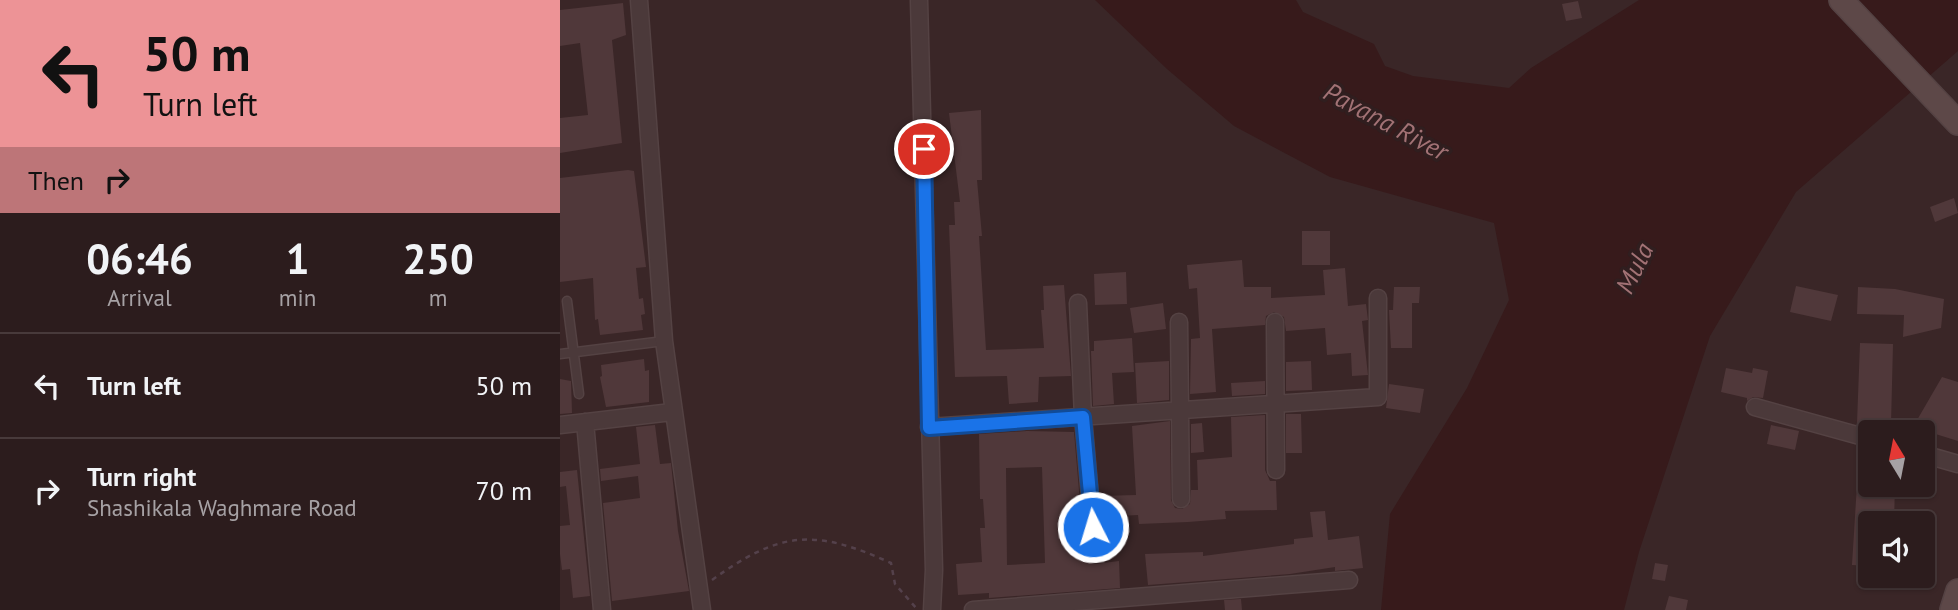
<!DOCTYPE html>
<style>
body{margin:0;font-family:"PT Sans",sans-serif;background:#38292a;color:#f1f3f6;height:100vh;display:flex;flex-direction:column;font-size:26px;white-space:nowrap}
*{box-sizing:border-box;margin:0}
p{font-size:23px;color:#a6a1a4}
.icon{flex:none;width:38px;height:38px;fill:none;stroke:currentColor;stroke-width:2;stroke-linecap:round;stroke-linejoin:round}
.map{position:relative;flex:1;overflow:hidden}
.drawer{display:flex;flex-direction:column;background:#2c1c1d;width:560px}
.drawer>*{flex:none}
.guide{background:#ed9396;color:#111;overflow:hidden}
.needle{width:46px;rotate:350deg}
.buttons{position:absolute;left:1298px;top:420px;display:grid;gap:14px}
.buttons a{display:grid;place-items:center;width:77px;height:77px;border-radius:7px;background:#2c1c1d;box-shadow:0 2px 5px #0004,0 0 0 2px #483a3b;font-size:35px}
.pin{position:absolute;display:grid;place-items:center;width:60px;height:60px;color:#fff;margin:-30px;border:4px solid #fff;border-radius:50%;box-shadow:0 2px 7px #0007}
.me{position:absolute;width:77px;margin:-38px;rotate:355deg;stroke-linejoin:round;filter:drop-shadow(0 0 5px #0008)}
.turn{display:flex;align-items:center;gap:24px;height:147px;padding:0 28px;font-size:32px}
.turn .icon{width:91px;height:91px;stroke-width:2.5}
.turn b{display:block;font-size:49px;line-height:60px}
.then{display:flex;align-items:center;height:66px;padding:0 28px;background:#0003;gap:14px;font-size:26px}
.eta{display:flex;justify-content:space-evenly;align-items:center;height:119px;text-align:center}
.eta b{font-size:42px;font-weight:600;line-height:49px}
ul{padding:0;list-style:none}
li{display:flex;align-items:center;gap:21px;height:105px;padding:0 28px;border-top:2px solid #483a3b}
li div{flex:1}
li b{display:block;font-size:26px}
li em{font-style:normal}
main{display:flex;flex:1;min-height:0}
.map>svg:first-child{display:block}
.water{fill:#371a1b}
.building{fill:#50383a;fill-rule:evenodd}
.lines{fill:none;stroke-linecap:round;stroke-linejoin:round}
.lane-casing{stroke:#544243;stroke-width:11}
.street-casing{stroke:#544243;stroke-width:19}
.secondary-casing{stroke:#544243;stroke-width:26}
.path{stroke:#54414b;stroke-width:2.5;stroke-dasharray:5 5;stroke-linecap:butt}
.lane{stroke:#4b393a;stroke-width:8}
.street{stroke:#4b393a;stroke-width:16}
.secondary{stroke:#5d4848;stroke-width:23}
.route-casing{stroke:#114b97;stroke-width:18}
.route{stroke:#1a73e8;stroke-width:12}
.labels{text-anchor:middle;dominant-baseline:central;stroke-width:7;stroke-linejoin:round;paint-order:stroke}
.water-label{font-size:26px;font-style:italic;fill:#a27275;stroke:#301e1f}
</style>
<main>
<section class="drawer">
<div class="guide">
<div class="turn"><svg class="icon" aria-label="left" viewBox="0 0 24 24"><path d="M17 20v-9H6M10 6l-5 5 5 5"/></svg><div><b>50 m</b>Turn left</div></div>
<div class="then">Then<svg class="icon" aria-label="right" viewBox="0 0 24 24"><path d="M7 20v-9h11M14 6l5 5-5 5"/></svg></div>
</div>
<div class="eta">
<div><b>06:46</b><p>Arrival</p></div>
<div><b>1</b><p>min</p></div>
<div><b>250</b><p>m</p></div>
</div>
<ul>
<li><svg class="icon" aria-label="left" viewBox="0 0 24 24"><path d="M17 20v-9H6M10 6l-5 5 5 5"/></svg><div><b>Turn left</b></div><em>50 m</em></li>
<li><svg class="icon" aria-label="right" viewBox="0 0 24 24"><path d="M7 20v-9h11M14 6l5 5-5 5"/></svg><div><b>Turn right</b><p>Shashikala Waghmare Road</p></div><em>70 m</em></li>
</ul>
</section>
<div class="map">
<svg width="1398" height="610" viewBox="0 0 1398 610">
<rect width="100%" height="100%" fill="#3a2627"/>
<!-- water -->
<path class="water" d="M 535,0 L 736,0 L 743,12 L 814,44 L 825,66 L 853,76 L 949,88 L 971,68 L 1079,0 L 1398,0 L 1398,51 L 1236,192 L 1150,336 L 1079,552 L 1064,610 L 821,610 L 830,514 L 907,388 L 949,300 L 934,223 L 770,177 L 674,126 L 607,69 Z"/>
<!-- building -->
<path class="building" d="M 1018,1 L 1022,18 L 1006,21 L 1002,4 Z
M 63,3 L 66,35 L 52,40 L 62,143 L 0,153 L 0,118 L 28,115 L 20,43 L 0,46 L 0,10 Z
M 421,110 L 422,180 L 417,180 L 422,236 L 419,236 L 426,350 L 484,348 L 481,310 L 484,310 L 483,286 L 504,285 L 511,376 L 479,377 L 478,402 L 449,404 L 447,376 L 395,377 L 389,225 L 395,225 L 394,202 L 400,202 L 389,113 Z
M 68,170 L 74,171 L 86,267 L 76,268 L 79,299 L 83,298 L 85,314 L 81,315 L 83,330 L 40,335 L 38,319 L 35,320 L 33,278 L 0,282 L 0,178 Z
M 1394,198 L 1398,213 L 1375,222 L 1370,207 Z
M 742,231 L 770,231 L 770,265 L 742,265 Z
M 682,260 L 684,287 L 711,287 L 711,298 L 765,295 L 763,270 L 785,268 L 788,306 L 806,304 L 808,320 L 802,321 L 808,375 L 792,376 L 791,353 L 767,355 L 765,328 L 726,331 L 724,317 L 714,312 L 706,316 L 705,325 L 652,329 L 656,392 L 630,394 L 631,339 L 640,338 L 637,288 L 629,289 L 627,265 Z
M 566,272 L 567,304 L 535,305 L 534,274 Z
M 1236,286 L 1278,295 L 1271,321 L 1230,312 Z
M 834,287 L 860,287 L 859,303 L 852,303 L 852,348 L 831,348 L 829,310 L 833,310 Z
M 1298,287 L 1335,289 L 1384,299 L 1381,328 L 1343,337 L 1344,315 L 1297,314 Z
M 603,303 L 606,329 L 574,333 L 570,308 Z
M 572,338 L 574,372 L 552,373 L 554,404 L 533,406 L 531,351 L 534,351 L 534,341 Z
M 1300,343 L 1333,344 L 1331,424 L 1297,423 Z
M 84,359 L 85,371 L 89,370 L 89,402 L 46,407 L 40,377 L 42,376 L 41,365 Z
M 609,361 L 609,400 L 577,403 L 575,363 Z
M 751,361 L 752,390 L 726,391 L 726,362 Z
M 1166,368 L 1192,373 L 1193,368 L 1208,371 L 1203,398 L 1193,397 L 1187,401 L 1187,398 L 1161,392 Z
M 1382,377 L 1398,382 L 1398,441 L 1353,427 Z
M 0,379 L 11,381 L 12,413 L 0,414 Z
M 705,381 L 705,394 L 672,396 L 671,383 Z
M 829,384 L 864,389 L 860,413 L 826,408 Z
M 726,414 L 741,414 L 742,453 L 726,453 Z
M 705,415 L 705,470 L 710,481 L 716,481 L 717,510 L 665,511 L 666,519 L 628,522 L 579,524 L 578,515 L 542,517 L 540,496 L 576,495 L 572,426 L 610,421 L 611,500 L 615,508 L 622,509 L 630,504 L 631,490 L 638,490 L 637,460 L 672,457 L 671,417 Z
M 642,423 L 644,452 L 631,453 L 631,424 Z
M 95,425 L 100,464 L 111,463 L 118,531 L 129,591 L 52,601 L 43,503 L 80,498 L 78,476 L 41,481 L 40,469 L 80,464 L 76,427 Z
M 1211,425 L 1239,431 L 1235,450 L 1207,444 Z
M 467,431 L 514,432 L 525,561 L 535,564 L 559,561 L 560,588 L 429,598 L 429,593 L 398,595 L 396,564 L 422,562 L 420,528 L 425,528 L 423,499 L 420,499 L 419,434 ZM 482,467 L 485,563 L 447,565 L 446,468 Z
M 1299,452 L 1311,453 L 1311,485 L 1335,485 L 1334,523 L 1311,523 L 1311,566 L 1292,565 Z
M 17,470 L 30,596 L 13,598 L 10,569 L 2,570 L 0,554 L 0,526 L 10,525 L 6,486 L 0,487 L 0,472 Z
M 765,511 L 768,540 L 799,536 L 803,568 L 775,571 L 775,567 L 730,574 L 588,585 L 585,554 L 643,552 L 643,556 L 734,544 L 734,539 L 753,537 L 750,512 Z
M 1095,563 L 1108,565 L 1105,581 L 1092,579 Z
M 1109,596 L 1128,600 L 1126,610 L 1105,610 Z
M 681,599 L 682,610 L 665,610 L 664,600 Z"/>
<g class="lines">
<!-- lane casing -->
<g class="lane-casing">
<path id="lane" d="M 7,301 L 19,394
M 0,354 L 104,341"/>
</g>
<!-- street casing -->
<g class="street-casing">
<path id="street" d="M 79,0 L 104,341 L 142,610
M 359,0 L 374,570 L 372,610
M 518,303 L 523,417 L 535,554
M 619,322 L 621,499
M 715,322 L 716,470
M 1195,407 L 1311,439
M 25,422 L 42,610
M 0,425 L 112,412
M 369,427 L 818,397 L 818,298
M 1363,454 L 1398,464
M 413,610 L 789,580"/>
</g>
<!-- secondary casing -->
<g class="secondary-casing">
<path id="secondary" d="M 1281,0 L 1398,123
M 1392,610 L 1398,591"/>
</g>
<!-- path -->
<path class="path" d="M 152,580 C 220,531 254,528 331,563 L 335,584 L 357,609"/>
<!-- lane -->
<use href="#lane" class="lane"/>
<!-- street -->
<use href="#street" class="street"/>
<!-- secondary -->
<use href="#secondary" class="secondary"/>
</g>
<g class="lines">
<!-- route casing -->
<g class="route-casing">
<path id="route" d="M 364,149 L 369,428 L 523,417 L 533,527"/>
</g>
<!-- route -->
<use href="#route" class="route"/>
</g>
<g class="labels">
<!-- water labels -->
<g class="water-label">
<text transform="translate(826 121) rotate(28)">Pavana River</text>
<text transform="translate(1074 268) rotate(-64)">Mula</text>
</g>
</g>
</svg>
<div class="buttons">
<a><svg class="needle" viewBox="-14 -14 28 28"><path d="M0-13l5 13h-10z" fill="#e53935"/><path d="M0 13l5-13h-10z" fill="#a6a1a4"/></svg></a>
<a><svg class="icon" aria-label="sound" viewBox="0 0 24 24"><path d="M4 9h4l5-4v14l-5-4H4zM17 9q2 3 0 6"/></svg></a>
</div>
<div class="pin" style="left:364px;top:149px;background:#d93025"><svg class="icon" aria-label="arrive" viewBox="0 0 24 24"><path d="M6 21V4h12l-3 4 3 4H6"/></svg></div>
<svg class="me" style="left:533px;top:527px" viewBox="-20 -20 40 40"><circle r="17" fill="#1a73e8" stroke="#fff" stroke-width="3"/><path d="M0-11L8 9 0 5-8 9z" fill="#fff"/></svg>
</div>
</main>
